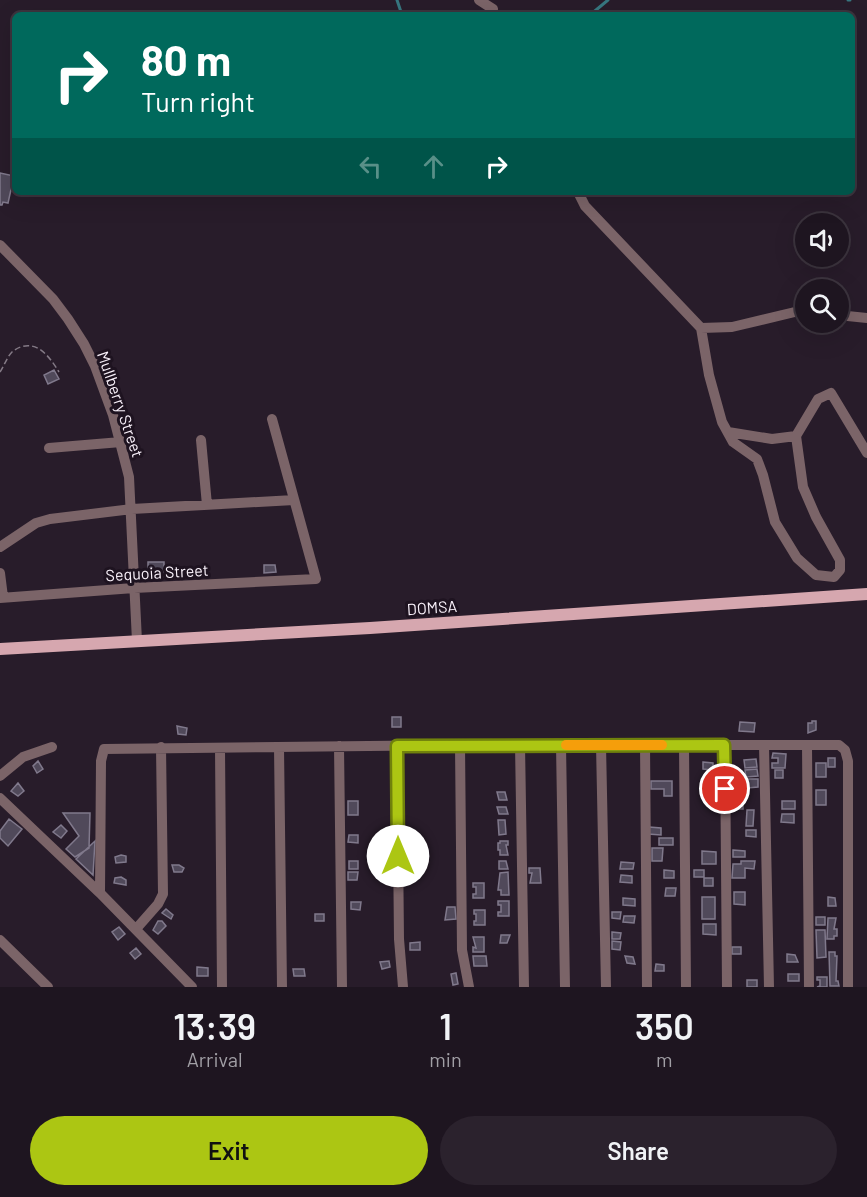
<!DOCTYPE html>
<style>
body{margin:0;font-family:Barlow,sans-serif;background:#2b222d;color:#f1f3f6;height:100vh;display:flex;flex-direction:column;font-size:22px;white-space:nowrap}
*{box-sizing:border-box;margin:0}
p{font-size:20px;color:#a19fa5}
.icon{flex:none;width:33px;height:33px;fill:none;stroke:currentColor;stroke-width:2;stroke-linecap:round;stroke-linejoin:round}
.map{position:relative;height:987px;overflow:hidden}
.drawer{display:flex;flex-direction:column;background:#1e1520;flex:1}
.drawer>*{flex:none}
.top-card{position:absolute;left:12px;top:12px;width:843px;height:183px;border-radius:9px;box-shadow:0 6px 24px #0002,0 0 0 2px #3c343e;background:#00695c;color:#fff;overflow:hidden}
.fabs{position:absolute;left:795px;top:213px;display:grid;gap:12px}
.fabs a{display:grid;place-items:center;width:54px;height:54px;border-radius:50%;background:#1e1520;box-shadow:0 6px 24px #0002,0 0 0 2px #3c343e;font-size:30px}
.pin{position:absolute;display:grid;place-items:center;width:51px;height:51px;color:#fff;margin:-26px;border:3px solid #fff;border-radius:50%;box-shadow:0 2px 6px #0007}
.me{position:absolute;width:66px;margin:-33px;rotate:0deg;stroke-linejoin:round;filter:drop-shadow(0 0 4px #0008)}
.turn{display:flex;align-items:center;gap:21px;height:126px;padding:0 30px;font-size:27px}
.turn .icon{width:78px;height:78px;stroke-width:2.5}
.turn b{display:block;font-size:42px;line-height:51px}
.lanes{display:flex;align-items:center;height:57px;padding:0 30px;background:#0003;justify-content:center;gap:30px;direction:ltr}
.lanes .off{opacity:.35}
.eta{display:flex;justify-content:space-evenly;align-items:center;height:102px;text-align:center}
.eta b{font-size:36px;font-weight:600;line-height:42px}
.cta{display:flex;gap:12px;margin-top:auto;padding:12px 30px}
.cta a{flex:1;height:69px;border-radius:36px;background:#acc613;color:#111;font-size:24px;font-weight:600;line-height:69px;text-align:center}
.cta a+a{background:#2b222d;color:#f1f3f6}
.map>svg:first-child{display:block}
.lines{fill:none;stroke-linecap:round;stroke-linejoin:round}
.stream{stroke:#377780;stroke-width:3}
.building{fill:#50495a;stroke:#80798c;stroke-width:1.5}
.path{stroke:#847a86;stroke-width:1.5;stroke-dasharray:6 3;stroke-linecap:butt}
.minor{stroke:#7b6468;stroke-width:10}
.major{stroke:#d6a7af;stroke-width:12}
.route-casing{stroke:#70810c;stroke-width:15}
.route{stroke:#acc613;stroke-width:10}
.slow{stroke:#f59e0b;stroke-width:10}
.labels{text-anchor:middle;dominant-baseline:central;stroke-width:6;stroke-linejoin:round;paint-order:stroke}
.street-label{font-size:16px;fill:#faf2fb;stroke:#1e1320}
</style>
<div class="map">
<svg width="867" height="987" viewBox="0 0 867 987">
<rect width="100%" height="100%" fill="#281c2a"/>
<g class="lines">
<!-- stream -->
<path class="stream" d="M 397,0 L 402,15
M 848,0 L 850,0
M 590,15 L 608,0"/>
</g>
<!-- building -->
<path class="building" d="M 0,173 L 14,176 L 8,203 L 3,202 L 2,205 L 0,205 Z
M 54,370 L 59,379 L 48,384 L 44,375 Z
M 148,562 L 164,562 L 164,577 L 148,577 Z
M 264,565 L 275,565 L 276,572 L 264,573 Z
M 392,717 L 401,717 L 401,727 L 392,727 Z
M 812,721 L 816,721 L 816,730 L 808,733 L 808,723 L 812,723 Z
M 740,722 L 755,723 L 754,732 L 739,731 Z
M 177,726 L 187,728 L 186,735 L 178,734 Z
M 773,753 L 786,754 L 785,768 L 772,768 L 772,763 L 778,763 L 778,758 L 772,758 Z
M 828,758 L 835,758 L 835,767 L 828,767 Z
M 756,759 L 757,767 L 745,768 L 744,760 Z
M 38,761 L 43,769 L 37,773 L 33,766 Z
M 703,762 L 713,763 L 713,770 L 703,769 Z
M 816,763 L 826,763 L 826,777 L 816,777 Z
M 757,769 L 758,776 L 746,777 L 745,770 Z
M 775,770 L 783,770 L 783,778 L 775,778 Z
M 704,776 L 713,777 L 712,784 L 704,783 Z
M 746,779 L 758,779 L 758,787 L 747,788 Z
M 651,781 L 672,781 L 672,796 L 664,796 L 664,789 L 651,789 Z
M 18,783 L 24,791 L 18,796 L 11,791 Z
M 816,790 L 826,790 L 826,805 L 816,805 Z
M 497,792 L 505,792 L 507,800 L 499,800 Z
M 732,796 L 743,796 L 743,809 L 732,809 Z
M 348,801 L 358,801 L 358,815 L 348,815 Z
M 782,801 L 795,801 L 795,809 L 782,809 Z
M 497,807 L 506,807 L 508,814 L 499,814 Z
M 747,810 L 754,810 L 753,826 L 746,826 Z
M 63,813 L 90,813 L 89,848 L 75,857 L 66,849 L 79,836 Z
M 782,814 L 794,814 L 794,823 L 781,822 Z
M 9,819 L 22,829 L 8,846 L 0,838 L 0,831 Z
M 498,820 L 505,820 L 506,834 L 499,835 Z
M 61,825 L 67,831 L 61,838 L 53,832 Z
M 649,827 L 661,828 L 661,835 L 648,834 Z
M 746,830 L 756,830 L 756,837 L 746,836 Z
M 349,835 L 358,835 L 358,843 L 348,842 Z
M 659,838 L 673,838 L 673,845 L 659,845 Z
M 95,841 L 93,875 L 76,859 Z
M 500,841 L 508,841 L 508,845 L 506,845 L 508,855 L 500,855 L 500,850 L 498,850 L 498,843 L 500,843 Z
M 652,848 L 663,848 L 662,861 L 652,861 Z
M 733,850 L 745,851 L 745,857 L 733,857 Z
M 702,851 L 716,852 L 716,864 L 702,864 Z
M 121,855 L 126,856 L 126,862 L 116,863 L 115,857 Z
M 349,861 L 358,861 L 358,869 L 349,869 Z
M 499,861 L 506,861 L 508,869 L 499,869 Z
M 741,861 L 755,861 L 754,869 L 745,868 L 745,878 L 732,878 L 733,864 L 741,864 Z
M 621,862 L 634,863 L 633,869 L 620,869 Z
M 172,865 L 179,865 L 184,868 L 182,872 L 174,872 Z
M 529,868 L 540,868 L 541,883 L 530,883 L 532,873 L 529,873 Z
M 664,870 L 674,871 L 674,878 L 664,878 Z
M 694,870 L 704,870 L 704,877 L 694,877 Z
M 348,872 L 358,872 L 357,880 L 348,880 Z
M 508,872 L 509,895 L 501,895 L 501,890 L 498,890 L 500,873 Z
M 621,875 L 632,876 L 632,883 L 620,882 Z
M 121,877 L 126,880 L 126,885 L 114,883 L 115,878 Z
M 704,878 L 713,878 L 713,886 L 704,886 Z
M 473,883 L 484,883 L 484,898 L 473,898 L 473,894 L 476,894 L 476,887 L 473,887 Z
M 666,888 L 676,888 L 675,896 L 665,896 Z
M 734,892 L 745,892 L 745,905 L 734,904 Z
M 702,897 L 715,897 L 715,919 L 702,919 Z
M 828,897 L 835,898 L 836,906 L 828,906 Z
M 623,898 L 635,899 L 635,906 L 623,905 Z
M 498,901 L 509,901 L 509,916 L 498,916 L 498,912 L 501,912 L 501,905 L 498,905 Z
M 351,902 L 361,902 L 360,910 L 351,909 Z
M 447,907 L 455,907 L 456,919 L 445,920 Z
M 166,909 L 173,915 L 171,919 L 162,913 Z
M 474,910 L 485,910 L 485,925 L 474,925 L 474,921 L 476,921 L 476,914 L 474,914 Z
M 612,912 L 621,912 L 620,919 L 612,918 Z
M 315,914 L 324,914 L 324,921 L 315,921 Z
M 624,916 L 635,916 L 634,923 L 623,922 Z
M 816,917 L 825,917 L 825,925 L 816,925 Z
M 828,918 L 836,918 L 834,929 L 837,929 L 837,936 L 834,936 L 834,939 L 827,939 Z
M 158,921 L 162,921 L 166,926 L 158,934 L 153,930 Z
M 703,924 L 716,924 L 716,935 L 703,934 Z
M 119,927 L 125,934 L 118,940 L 112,932 Z
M 816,930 L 825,930 L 826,957 L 817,958 Z
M 612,932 L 621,933 L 620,939 L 612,939 Z
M 501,935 L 510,935 L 507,943 L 500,943 Z
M 473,937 L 484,937 L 484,952 L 473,952 L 473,947 L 476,948 Z
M 612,941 L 621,942 L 620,950 L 612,949 Z
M 420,942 L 420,950 L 410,950 L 410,943 Z
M 732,947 L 741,947 L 741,954 L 732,954 Z
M 136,948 L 141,954 L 135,959 L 130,953 Z
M 829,952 L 835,952 L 835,956 L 837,956 L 836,981 L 838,981 L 839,986 L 830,986 Z
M 787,954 L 795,955 L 798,962 L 787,962 Z
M 473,956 L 486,956 L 487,966 L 474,966 Z
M 625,956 L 633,957 L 635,964 L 627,963 Z
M 389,961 L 390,967 L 382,969 L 380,962 Z
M 656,964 L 664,965 L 664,971 L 655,971 Z
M 197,967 L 208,968 L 208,976 L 197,976 Z
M 293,969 L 304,969 L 305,976 L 294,976 Z
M 456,973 L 458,984 L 453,985 L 451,974 Z
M 788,974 L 799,974 L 799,981 L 788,981 Z
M 817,977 L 827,977 L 827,987 L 817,987 L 820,986 L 820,980 L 817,980 Z
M 747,980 L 757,980 L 757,987 L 747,987 Z"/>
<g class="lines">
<!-- path -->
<path class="path" d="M 0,372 C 4,366 8,355 13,351 C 35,336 49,356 59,372"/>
<!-- minor -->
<path class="minor" d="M 479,0 L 493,9
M 578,192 L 585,206 L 701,328 L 709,375 L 722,422 L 733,442 L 757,459 L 763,475 L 775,522 L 797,558 L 816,575 L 834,577 L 840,570 L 840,560 L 816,517 L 803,487 L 796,436 L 818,399 L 831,393 L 867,453
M 0,245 L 53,299 L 68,319 L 84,344 L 95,366 L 113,415 L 129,477 L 137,641
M 838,315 L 867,318
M 701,328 L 732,327 L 799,311 L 806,312
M 728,432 L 772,439 L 796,436
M 201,440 L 207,505
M 49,448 L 121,442
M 0,547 L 36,523 L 50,519 L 132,509 L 294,500
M 0,573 L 3,597
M 0,598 L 134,588 L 316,579 L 272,419
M 645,744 L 647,987
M 460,745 L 462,950 L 469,987
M 520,745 L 524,987
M 561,745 L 565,987
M 601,745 L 606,987
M 684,745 L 686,987
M 725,745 L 727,987
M 764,745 L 769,987
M 807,745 L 809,987
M 339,746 L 342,987
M 397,746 L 399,939 L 403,987
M 279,747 L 282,987
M 220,749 L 222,987
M 0,776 L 23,757 L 52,747
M 0,798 L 100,893 L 192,987
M 100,893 L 101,761 L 104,749 L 460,745 L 839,745 L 845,750 L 848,761 L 848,987
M 136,929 L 158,904 L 163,894 L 161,747
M 0,940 L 48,987"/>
<!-- major -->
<path class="major" d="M 0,649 L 370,628 L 867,594"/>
</g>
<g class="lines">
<!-- route casing -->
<g class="route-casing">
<path id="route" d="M 398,856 L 397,746 L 724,745 L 725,789"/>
</g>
<!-- route -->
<use href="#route" class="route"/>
<!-- slow -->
<path class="slow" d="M 566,745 L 662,745"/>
</g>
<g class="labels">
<!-- street labels -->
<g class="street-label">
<text transform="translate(121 404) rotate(71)">Mullberry Street</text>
<text transform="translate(157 572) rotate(-3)">Sequoia Street</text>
<text transform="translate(432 607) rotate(-4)">DOMSA</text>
</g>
</g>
</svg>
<div class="fabs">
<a><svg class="icon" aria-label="sound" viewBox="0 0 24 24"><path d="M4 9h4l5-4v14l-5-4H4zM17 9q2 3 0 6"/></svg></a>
<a><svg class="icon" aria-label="search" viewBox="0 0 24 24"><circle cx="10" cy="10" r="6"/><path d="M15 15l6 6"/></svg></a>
</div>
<div class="pin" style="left:725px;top:789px;background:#d93025"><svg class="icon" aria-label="arrive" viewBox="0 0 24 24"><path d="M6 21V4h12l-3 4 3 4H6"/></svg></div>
<svg class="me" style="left:398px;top:856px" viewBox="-20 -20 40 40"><circle r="19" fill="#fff"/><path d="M0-13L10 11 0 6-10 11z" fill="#acc613"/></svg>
<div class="top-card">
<div class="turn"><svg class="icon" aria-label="right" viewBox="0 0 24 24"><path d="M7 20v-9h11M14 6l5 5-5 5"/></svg><div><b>80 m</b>Turn right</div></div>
<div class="lanes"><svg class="icon off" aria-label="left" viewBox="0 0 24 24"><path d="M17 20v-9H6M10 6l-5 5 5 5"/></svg><svg class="icon off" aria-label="ahead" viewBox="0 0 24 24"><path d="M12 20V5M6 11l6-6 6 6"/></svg><svg class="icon" aria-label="right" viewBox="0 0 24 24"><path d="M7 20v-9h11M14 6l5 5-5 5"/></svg></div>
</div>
</div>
<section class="drawer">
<div class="eta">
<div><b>13:39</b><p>Arrival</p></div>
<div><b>1</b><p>min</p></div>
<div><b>350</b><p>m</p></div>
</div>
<div class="cta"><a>Exit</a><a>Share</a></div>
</section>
